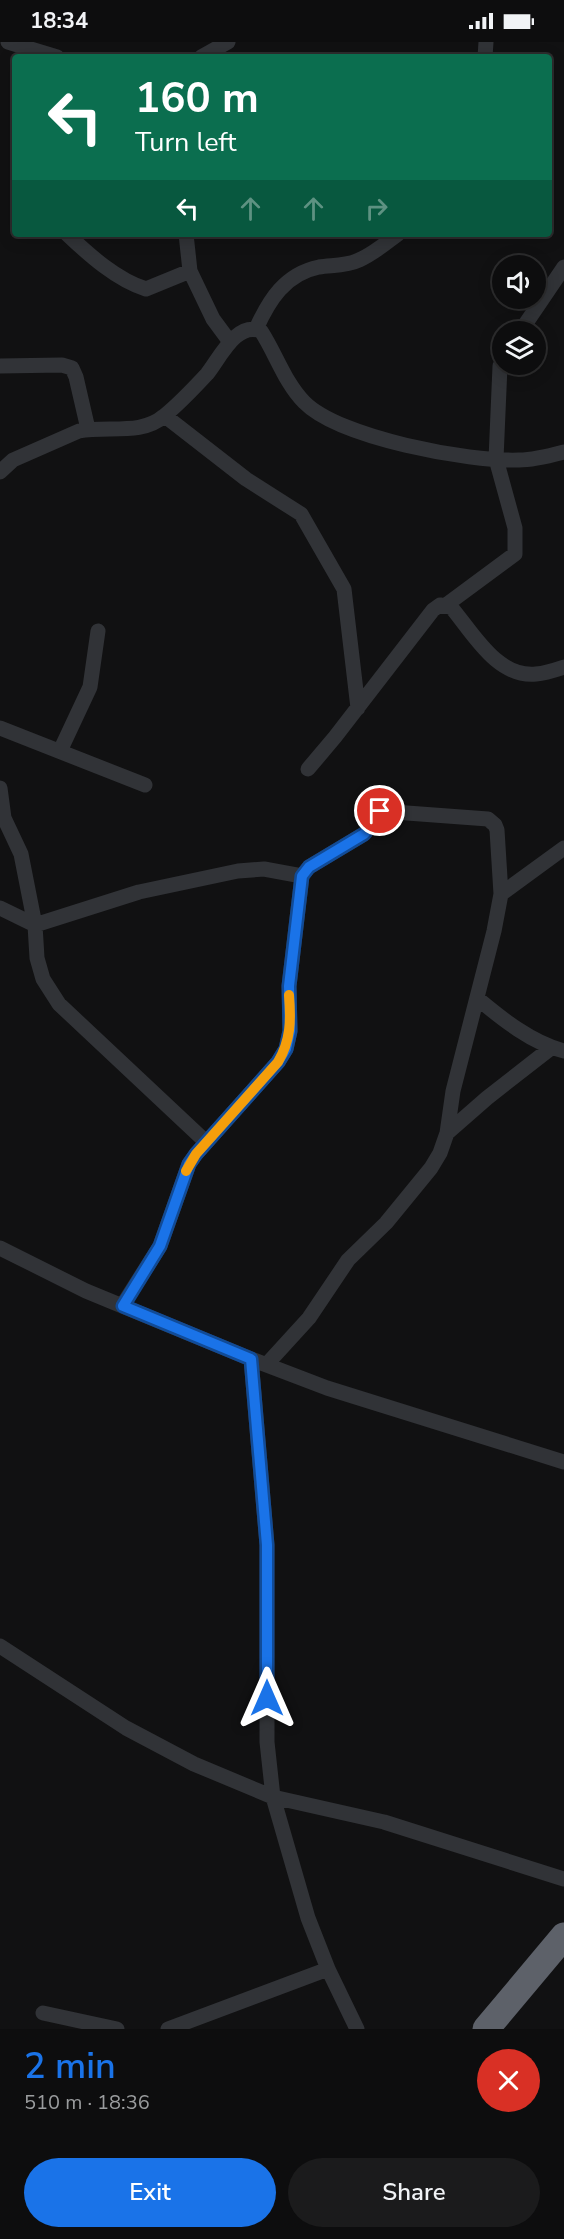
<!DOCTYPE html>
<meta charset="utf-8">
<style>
body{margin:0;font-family:"Nunito Sans",sans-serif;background:#1b1b1c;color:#f1f3f6;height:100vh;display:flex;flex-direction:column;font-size:22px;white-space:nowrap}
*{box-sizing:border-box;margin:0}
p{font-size:20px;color:#9a9c9e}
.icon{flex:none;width:33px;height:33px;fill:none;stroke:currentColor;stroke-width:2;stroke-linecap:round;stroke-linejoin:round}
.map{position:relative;height:1987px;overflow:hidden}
.side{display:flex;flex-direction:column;background:#0d0d0e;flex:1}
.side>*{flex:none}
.top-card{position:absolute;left:12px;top:12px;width:540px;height:183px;border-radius:6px;box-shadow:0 3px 15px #0003,0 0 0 2px #2d2d2e;background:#0b6e4f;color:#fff;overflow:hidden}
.fabs{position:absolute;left:492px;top:213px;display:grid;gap:12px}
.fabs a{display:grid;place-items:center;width:54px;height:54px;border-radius:50%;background:#0d0d0e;box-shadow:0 3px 15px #0003,0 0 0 2px #2d2d2e;font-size:30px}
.pin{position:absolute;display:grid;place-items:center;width:51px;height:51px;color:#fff;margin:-26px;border:3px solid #fff;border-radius:50%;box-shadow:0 2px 6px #0007}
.me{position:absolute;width:66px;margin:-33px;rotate:0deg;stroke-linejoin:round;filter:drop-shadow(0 0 4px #0008)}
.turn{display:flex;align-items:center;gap:21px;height:126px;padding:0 24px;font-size:27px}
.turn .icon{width:78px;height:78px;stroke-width:2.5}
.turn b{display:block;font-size:42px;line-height:51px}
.lanes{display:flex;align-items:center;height:57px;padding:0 24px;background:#0003;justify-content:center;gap:30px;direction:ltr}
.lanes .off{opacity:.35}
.round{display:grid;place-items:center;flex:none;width:63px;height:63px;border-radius:32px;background:#1b1b1c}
.head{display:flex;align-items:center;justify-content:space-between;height:102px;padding:0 24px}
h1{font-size:36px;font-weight:600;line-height:45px;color:#1a73e8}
.cta{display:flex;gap:12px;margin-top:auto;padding:12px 24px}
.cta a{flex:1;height:69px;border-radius:36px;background:#1a73e8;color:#fff;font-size:24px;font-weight:600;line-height:69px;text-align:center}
.cta a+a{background:#1b1b1c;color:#f1f3f6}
.status{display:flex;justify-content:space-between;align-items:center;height:42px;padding:0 30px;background:#0d0d0e;direction:ltr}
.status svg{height:16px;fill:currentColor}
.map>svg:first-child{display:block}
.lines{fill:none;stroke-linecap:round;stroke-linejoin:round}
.street{stroke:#313337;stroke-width:15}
.highway{stroke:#5d6169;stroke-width:27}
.route-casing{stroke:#114b97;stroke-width:15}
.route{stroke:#1a73e8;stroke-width:10}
.slow{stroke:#f59e0b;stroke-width:10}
</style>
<div class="status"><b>18:34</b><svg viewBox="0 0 49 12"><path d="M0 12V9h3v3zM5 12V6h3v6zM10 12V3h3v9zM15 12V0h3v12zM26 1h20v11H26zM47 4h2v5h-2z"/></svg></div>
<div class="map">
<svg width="564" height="1987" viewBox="0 0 564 1987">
<rect width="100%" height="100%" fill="#111112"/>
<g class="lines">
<!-- street -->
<path class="street" d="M 8,0 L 57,15
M 201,15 L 228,0
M 485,15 L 486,0
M 67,192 C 89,213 117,238 146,247 L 190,229
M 186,192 L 190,229 L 213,277 L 230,300
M 256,287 C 269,258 285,232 319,225 C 332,223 347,224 359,218 C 373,212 386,201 398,192
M 520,290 L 564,225
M 0,324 L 62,323 L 72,326 L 76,335 L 88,387
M 165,374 L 246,437 L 301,472 L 344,547 L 358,666
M 0,430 L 13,418 L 79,389 C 107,383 141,394 164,374 C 179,362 194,346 207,332 C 220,316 236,279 261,289 C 276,312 285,341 304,360 C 339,396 469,420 519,418 C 534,418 549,414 564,410
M 446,563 L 515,512 L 515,486 L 496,417 L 500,324 L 502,321
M 0,686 L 145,743
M 60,709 L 90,645 L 98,589
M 308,727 L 335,695 L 433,568 L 440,563 L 451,565 C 473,591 497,636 536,632 C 546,631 555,628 564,625
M 0,746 L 4,776 L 21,812 L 35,883 L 37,916 L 43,937 L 59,962 L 206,1100
M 501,852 L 564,806
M 0,866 L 35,883 L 139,850 L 238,829 L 264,827 L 302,834
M 477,956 C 502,977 532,1001 564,1009
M 447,1091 L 487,1056 L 551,1006
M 0,1206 L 86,1249 L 251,1317 L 327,1346 L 564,1420
M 122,1264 L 160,1204 L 189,1122 L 196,1112 L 278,1020 L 286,1007 L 290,989 L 289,944 L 302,834 L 309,825 L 364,792 C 371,785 371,774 380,769 L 488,777 L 495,783 L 497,788 L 501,852 L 494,889 L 453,1049 L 447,1091 L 440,1111 L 431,1126 L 386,1181 L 348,1218 L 309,1276 L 267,1322
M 251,1317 L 267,1503 L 267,1700 L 273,1755 L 308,1876 L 328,1927 L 357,1987
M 0,1604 L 126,1686 L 194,1722 L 273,1755 L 384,1780 L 564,1837
M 43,1971 L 117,1987
M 168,1987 L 328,1927"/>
<!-- highway -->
<path class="highway" d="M 486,1987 L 564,1894"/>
</g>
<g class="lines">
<!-- route casing -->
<g class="route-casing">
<path id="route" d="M 267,1656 L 267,1503 L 251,1317 L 123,1264 L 160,1204 L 189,1122 L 196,1112 L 278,1020 L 286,1007 L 290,989 L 289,944 L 302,834 L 309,825 L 364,792 C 371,785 371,774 380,769"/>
</g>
<!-- route -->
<use href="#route" class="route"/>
<!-- slow -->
<path class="slow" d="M 186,1129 L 196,1112 L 278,1020 C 291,998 291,978 289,953"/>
</g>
</svg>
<div class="fabs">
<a><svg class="icon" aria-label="sound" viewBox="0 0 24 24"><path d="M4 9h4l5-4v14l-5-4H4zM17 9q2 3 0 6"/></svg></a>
<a><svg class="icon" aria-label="layers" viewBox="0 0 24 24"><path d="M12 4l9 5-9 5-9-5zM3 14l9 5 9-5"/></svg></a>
</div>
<div class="pin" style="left:380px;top:769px;background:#d93025"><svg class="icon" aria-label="arrive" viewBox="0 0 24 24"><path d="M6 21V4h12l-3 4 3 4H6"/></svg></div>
<svg class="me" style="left:267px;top:1656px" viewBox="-20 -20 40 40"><path d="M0-17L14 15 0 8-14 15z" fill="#1a73e8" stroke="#fff" stroke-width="4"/></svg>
<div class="top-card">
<div class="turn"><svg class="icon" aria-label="left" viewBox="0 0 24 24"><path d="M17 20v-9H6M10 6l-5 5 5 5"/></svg><div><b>160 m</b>Turn left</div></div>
<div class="lanes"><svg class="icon" aria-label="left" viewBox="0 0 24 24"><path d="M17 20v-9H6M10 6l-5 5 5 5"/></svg><svg class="icon off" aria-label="ahead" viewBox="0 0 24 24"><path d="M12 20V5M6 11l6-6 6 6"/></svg><svg class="icon off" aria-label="ahead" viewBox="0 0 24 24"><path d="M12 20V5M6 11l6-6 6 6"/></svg><svg class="icon off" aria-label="right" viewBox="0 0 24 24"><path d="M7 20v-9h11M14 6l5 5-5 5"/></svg></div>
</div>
</div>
<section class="side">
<div class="head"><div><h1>2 min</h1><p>510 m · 18:36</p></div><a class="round" style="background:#d93025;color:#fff"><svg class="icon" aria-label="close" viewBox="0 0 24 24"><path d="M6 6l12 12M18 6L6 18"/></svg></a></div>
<div class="cta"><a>Exit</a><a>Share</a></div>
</section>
